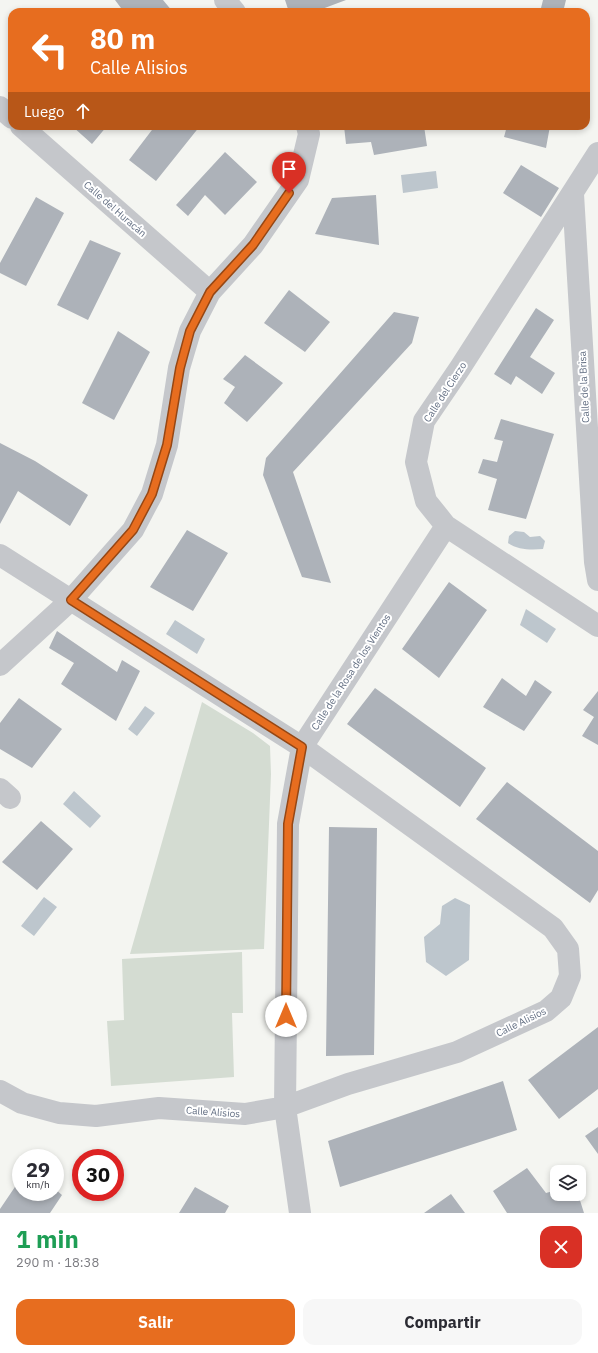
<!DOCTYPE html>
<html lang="es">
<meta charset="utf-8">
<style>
body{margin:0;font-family:"IBM Plex Sans",sans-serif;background:#f7f7f7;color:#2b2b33;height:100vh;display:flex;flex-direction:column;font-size:15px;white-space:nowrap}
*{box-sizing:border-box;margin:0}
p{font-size:13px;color:#7c7c81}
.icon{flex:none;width:22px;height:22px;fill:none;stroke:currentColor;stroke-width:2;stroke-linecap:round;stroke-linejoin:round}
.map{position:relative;height:1213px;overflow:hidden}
.side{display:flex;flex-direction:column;background:#fff;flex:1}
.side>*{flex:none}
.hud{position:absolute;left:8px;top:8px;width:582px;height:122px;border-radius:12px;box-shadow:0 2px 6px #0003;background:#e76d1f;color:#fff;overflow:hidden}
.controls{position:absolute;left:550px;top:1165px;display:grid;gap:8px}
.controls a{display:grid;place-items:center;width:36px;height:36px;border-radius:8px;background:#fff;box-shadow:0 2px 6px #0003;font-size:20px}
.speed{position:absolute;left:12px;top:1149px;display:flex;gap:8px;font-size:20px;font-weight:700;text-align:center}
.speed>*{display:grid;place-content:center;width:52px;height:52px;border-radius:50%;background:#fff;box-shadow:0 2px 6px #0003;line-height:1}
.speed small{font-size:10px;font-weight:400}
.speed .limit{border:6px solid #d22;background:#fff;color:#111}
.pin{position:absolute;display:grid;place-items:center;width:34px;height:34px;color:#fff;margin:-41px -17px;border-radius:50% 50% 50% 0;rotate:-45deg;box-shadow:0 0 4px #0007}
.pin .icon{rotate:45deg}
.me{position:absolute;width:44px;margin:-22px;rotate:0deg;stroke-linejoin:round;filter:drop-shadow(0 0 3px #0008)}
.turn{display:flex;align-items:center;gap:14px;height:84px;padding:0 16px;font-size:18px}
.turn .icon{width:52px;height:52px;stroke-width:2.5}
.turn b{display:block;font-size:28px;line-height:34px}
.then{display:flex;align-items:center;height:38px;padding:0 16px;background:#0003;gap:8px;font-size:15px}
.round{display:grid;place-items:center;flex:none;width:42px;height:42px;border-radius:12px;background:#f7f7f7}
.headline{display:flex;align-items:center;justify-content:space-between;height:68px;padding:0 16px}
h1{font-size:24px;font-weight:700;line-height:30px;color:#1e9e55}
.action{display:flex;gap:8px;margin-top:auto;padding:8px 16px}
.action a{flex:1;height:46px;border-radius:12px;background:#e76d1f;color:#fff;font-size:16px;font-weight:700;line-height:46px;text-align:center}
.action a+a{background:#f7f7f7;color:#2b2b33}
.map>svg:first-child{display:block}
.green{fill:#d4dcd2}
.water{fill:#bdc6cd}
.building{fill:#adb2b9}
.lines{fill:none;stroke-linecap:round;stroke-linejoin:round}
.street{stroke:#c5c7cb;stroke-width:22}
.route-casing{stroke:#964714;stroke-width:10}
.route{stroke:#e76d1f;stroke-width:7}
.labels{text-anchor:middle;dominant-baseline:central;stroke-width:4;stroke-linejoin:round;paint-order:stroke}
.street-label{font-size:10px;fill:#636f83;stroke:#fff}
</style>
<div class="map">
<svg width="598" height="1213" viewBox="0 0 598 1213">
<rect width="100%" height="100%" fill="#f4f5f1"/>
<!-- green -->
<path class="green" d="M 202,702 L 253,733 L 270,746 L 271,774 L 264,949 L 130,954 Z
M 242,952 L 243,1013 L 232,1013 L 234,1077 L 111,1086 L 107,1021 L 124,1020 L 122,959 Z"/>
<!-- water -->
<path class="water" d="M 436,171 L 438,188 L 403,193 L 401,175 Z
M 515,531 L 524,532 L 530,537 L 540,536 L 545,541 L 543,549 C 531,550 518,550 508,543 L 509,536 Z
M 526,609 L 556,629 L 547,643 L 520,625 Z
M 175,620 L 205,639 L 197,654 L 166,634 Z
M 145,706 L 155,713 L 137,736 L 128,729 Z
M 74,791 L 101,816 L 90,828 L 63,804 Z
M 44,897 L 57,907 L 34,936 L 21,926 Z
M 455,898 L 470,905 L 469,960 L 446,976 L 426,962 L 424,937 L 440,924 L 442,906 Z"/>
<!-- building -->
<path class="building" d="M 115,0 L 163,0 L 173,12 L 124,12 Z
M 285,0 L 346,0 L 314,12 L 289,12 Z
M 543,0 L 566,0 L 563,12 L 540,12 Z
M 72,126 L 107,126 L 92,144 Z
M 155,126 L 200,126 L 156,181 L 129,160 Z
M 344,126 L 424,126 L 427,146 L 374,155 L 371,142 L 346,144 Z
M 507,126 L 550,126 L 546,148 L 504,137 Z
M 225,152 L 257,182 L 225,215 L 205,195 L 188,216 L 176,205 Z
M 521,165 L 559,188 L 541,217 L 503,193 Z
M 376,195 L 379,245 L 315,234 L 332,198 Z
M 36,197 L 64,213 L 26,286 L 0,273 L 0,263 Z
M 90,240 L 121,253 L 88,320 L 57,305 Z
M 289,290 L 330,322 L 305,352 L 264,323 Z
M 536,308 L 554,320 L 530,357 L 555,373 L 542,394 L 516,376 L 511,385 L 494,374 Z
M 394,312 L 419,317 L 412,343 L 293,472 L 331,583 L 302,577 L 263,475 L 266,458 Z
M 118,331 L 150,352 L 114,420 L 82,403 Z
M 245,355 L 283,383 L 247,422 L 224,403 L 235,387 L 223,379 Z
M 501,419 L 554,434 L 526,519 L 488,510 L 497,479 L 478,473 L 483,459 L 497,462 L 503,441 L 494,439 Z
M 0,443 L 35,461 L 88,495 L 70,526 L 18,491 L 0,524 Z
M 187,530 L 228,553 L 193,611 L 150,587 Z
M 449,582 L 487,610 L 439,678 L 402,649 Z
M 57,631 L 117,672 L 122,660 L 140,671 L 116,721 L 61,684 L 74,663 L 49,648 Z
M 502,678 L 526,696 L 535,680 L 552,692 L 524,731 L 483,707 Z
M 375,688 L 486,768 L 460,807 L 347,724 Z
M 598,691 L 598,745 L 582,736 L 594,717 L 583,710 Z
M 19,698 L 62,729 L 32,768 L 0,749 L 0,723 Z
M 507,782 L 598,851 L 598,890 L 590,903 L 476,819 Z
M 41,821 L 73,849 L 37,890 L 2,862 Z
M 329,827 L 377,828 L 374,1055 L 326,1056 Z
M 598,1027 L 598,1089 L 559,1119 L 528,1080 Z
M 503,1081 L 517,1130 L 340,1187 L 328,1141 Z
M 598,1127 L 598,1154 L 585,1136 Z
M 527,1168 L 546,1193 L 557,1190 L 557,1194 L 578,1194 L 584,1213 L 507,1213 L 493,1191 Z
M 21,1178 L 21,1192 L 55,1192 L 55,1189 L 62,1195 L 50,1213 L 0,1213 L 0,1209 Z
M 195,1187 L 229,1206 L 225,1213 L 179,1213 Z
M 451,1194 L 465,1213 L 424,1213 Z"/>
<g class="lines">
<!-- street -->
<path class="street" d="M 225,0 L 235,12
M 0,107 L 12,118
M 21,126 L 210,292
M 598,153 L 460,368 L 424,421 L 416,462 L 426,501 L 446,526 L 598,626
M 573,194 L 595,562 L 598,580
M 0,555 L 302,747 L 553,928 L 568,949 L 570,976 L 561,998 L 546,1011 L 457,1052 L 348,1084 L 285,1107 L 245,1114 L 159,1108 L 96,1116 L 59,1113 L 22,1103 L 0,1091
M 0,665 L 71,600 L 133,530 L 152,494 L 167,445 L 179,368 L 190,331 L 210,292 L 253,245 L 298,180 L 309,134 L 307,126
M 0,789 L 10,798
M 300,1213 L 285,1107 L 288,824 L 302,747 L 446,526"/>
</g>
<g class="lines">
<!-- route casing -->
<g class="route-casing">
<path id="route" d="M 286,1016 L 288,824 L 302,747 L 71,600 L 133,530 L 152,494 L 167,445 L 180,368 L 190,331 L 210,292 L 253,245 L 289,193"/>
</g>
<!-- route -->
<use href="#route" class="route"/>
</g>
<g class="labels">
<!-- street labels -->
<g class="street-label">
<text transform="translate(115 209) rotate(41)">Calle del Huracán</text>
<text transform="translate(584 387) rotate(-93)">Calle de la Brisa</text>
<text transform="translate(445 392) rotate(-57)">Calle del Cierzo</text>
<text transform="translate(351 672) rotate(-57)">Calle de la Rosa de los Vientos</text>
<text transform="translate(521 1022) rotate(-26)">Calle Alisios</text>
<text transform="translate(213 1112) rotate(4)">Calle Alisios</text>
</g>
</g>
</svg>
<div class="controls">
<a><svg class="icon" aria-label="layers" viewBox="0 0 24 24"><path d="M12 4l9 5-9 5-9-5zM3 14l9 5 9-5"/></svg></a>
</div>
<div class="speed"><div>29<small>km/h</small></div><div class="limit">30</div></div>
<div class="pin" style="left:289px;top:193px;background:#d93025"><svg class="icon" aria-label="arrive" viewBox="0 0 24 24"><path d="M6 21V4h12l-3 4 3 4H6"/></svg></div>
<svg class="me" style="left:286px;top:1016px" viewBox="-20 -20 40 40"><circle r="19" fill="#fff"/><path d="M0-13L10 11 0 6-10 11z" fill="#e76d1f"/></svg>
<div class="hud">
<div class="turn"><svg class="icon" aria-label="left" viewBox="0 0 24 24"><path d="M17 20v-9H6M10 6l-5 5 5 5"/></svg><div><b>80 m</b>Calle Alisios</div></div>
<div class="then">Luego<svg class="icon" aria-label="ahead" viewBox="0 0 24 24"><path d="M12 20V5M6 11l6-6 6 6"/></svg></div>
</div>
</div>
<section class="side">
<div class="headline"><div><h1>1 min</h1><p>290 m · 18:38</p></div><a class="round" style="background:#d93025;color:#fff"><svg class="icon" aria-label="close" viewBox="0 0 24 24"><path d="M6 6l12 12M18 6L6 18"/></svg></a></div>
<div class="action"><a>Salir</a><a>Compartir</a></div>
</section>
